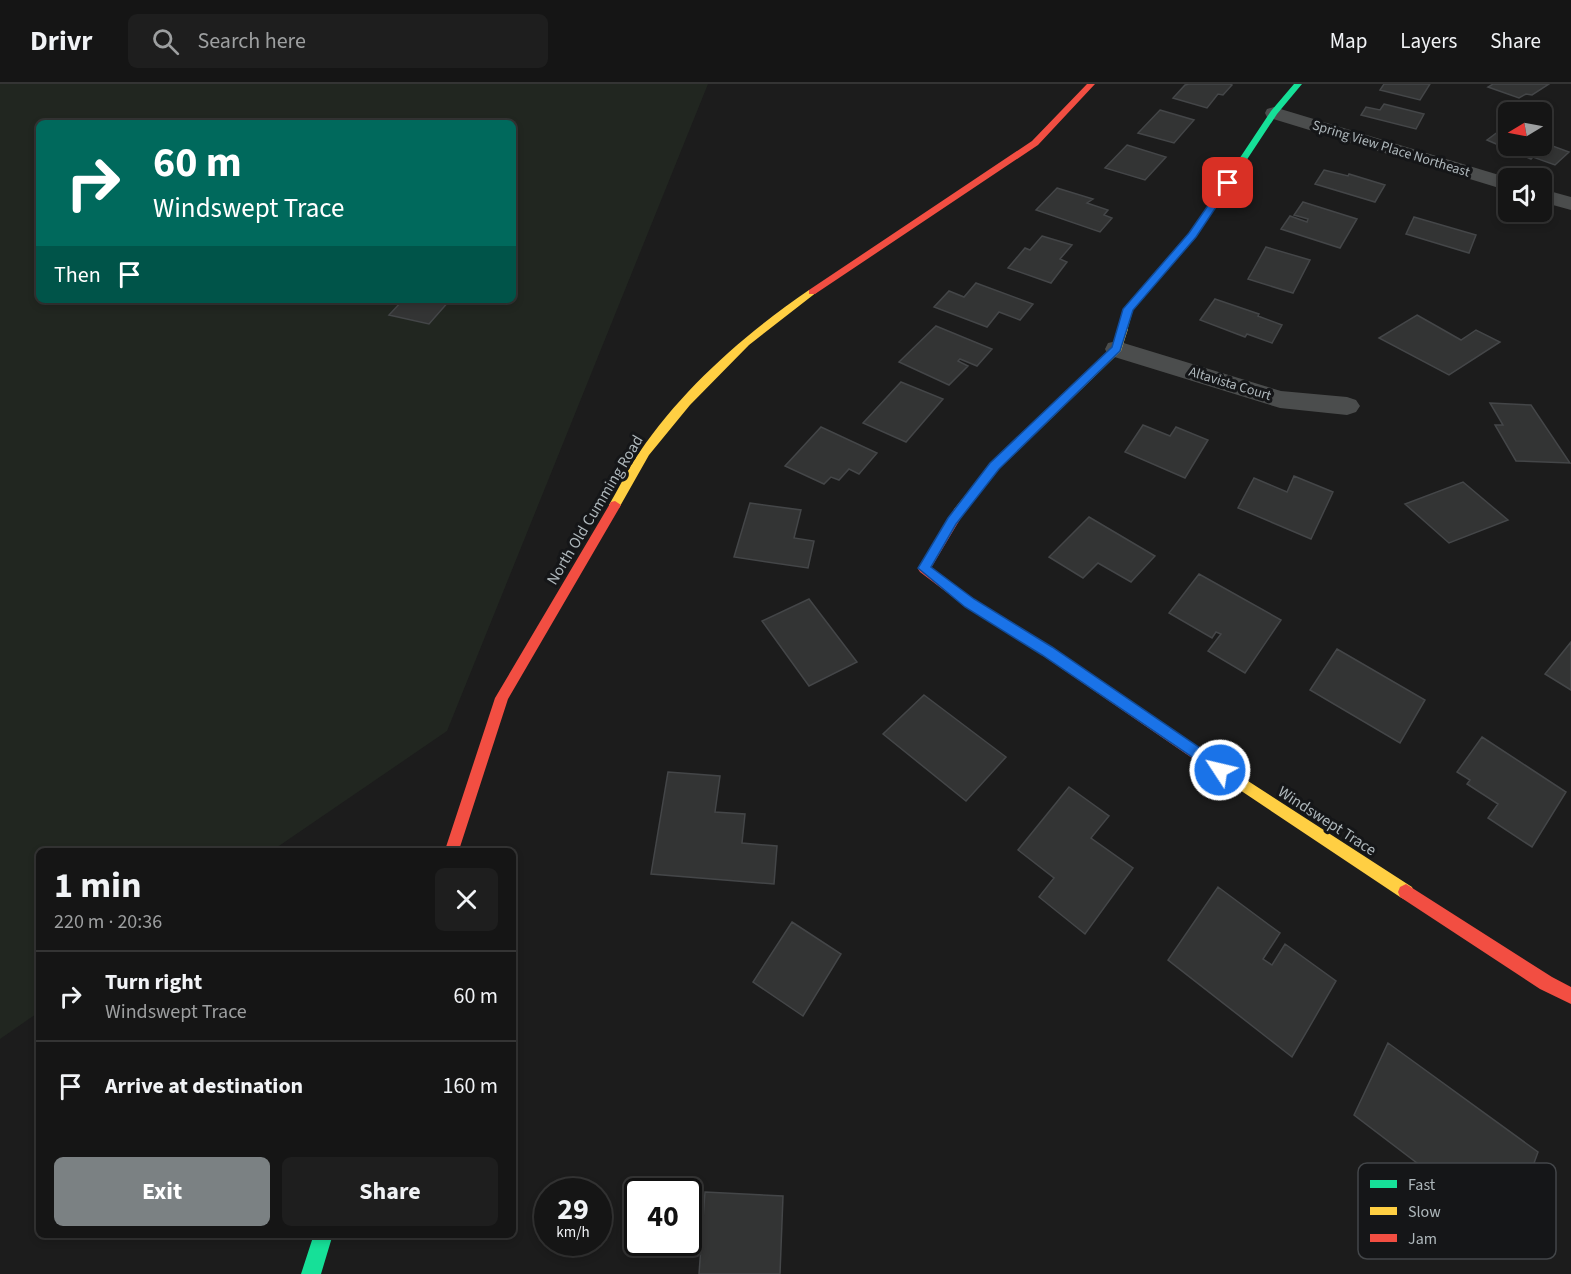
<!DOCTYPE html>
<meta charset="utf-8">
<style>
body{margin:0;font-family:"Source Sans 3",sans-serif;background:#1e1e1e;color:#f1f3f6;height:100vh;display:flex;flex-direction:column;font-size:22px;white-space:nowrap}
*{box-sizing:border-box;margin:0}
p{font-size:20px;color:#9d9fa0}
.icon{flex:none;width:33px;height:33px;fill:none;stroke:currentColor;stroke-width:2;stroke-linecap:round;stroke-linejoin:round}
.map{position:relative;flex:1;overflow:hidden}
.drawer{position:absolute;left:36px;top:764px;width:480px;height:390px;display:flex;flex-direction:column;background:#151515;border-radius:9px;box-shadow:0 3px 9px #0003,0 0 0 2px #343434}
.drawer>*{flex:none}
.hud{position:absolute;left:36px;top:36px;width:480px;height:183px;border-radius:9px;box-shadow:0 3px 9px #0003,0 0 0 2px #343434;background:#00695c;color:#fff;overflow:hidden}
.needle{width:39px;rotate:260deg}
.buttons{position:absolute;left:1498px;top:18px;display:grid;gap:12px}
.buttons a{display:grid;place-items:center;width:54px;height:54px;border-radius:9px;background:#151515;box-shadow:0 3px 9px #0003,0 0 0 2px #343434;font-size:30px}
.speed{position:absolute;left:534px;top:1094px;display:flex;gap:12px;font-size:30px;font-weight:700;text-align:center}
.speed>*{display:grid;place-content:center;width:78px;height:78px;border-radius:50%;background:#151515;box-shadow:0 3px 9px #0003,0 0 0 2px #343434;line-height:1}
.speed small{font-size:15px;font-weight:400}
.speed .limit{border:3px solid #111;border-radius:9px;background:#fff;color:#111}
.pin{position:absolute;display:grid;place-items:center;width:51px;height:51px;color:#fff;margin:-26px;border-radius:12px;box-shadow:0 3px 9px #0006}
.me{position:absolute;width:66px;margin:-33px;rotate:305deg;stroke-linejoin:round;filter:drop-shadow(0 0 4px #0008)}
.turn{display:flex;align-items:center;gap:21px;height:126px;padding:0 18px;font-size:27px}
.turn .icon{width:78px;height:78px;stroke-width:2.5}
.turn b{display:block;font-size:42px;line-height:51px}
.then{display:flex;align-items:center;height:57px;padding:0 18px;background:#0003;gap:12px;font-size:22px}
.round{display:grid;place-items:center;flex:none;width:63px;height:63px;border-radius:9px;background:#1e1e1e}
.head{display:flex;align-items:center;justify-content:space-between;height:102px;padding:0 18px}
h1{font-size:36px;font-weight:700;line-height:45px}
.action{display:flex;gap:12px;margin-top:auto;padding:12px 18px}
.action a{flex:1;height:69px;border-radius:9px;background:#7b8183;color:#fff;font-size:24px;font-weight:700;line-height:69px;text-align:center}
.action a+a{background:#1e1e1e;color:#f1f3f6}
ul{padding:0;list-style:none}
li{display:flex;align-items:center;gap:18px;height:90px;padding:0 18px;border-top:2px solid #343434}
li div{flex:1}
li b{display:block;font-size:22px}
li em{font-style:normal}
header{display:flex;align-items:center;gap:36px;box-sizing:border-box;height:84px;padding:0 30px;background:#151515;border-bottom:2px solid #343434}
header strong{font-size:28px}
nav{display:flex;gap:33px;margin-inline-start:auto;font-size:21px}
.search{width:420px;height:54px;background:#1e1e1e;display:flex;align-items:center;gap:15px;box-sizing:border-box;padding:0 21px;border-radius:9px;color:#9d9fa0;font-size:22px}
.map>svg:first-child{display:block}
.green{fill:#212620;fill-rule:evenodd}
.building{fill:#333434;stroke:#444648;stroke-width:1.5}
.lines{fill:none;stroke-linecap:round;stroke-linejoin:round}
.street{fill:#4b4d4d;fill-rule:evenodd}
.fast{fill:#16e098;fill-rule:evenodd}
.slow{fill:#ffcf43;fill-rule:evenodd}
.jam{fill:#f24e42;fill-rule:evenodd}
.route{fill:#1a73e8;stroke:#114b97;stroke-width:1.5}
.labels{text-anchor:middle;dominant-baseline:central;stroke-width:6;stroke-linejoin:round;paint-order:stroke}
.far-street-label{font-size:14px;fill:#aeb7bb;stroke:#151618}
.street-label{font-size:16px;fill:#aeb7bb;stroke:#151618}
.key{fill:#151618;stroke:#434649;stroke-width:1.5}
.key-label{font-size:16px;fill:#aeb7bb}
</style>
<header>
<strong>Drivr</strong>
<div class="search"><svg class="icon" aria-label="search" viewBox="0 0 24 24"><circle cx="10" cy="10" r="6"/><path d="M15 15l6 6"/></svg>Search here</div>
<nav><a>Map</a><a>Layers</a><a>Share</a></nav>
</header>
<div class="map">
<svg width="1571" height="1190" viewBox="0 0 1571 1190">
<rect width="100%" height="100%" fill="#1c1c1c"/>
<!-- green -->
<path class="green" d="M 0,0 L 708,0 L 447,647 L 273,766 L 39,766 L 39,928 L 0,955 ZM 39,39 L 513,39 L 513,216 L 39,216 Z"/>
<!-- building -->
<path class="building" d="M 1189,0 L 1230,0 L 1232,1 L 1223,11 L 1218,10 L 1207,24 L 1173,14 L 1185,1 Z
M 1384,0 L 1430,0 L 1420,16 L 1380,6 Z
M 1493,0 L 1549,0 L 1532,11 L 1526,10 L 1519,14 L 1488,3 Z
M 1384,20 L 1424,30 L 1416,45 L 1361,31 L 1366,23 L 1380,26 Z
M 1160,26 L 1194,36 L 1174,59 L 1138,49 Z
M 1503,44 L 1509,46 L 1509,62 L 1542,62 L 1542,58 L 1569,68 L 1555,81 L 1533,73 L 1531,75 L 1487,56 Z
M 1127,61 L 1166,73 L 1145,96 L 1105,84 Z
M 1324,86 L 1348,92 L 1349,90 L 1385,101 L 1375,118 L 1315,100 Z
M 1057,104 L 1093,115 L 1087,119 L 1108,126 L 1104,131 L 1112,134 L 1100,148 L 1036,126 Z
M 1303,118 L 1357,135 L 1340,164 L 1281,145 L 1290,132 L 1307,138 L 1308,135 L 1294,131 Z
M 1414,133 L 1476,151 L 1469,169 L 1406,150 Z
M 1042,152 L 1072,161 L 1060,175 L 1067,178 L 1051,199 L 1008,184 L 1025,164 L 1030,166 Z
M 1266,163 L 1310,176 L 1293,209 L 1248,195 Z
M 976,199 L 1033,220 L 1020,236 L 999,228 L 987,243 L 934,223 L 949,207 L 964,213 Z
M 1215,215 L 1259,230 L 1258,232 L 1282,241 L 1272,259 L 1247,250 L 1245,253 L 1200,236 Z
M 403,216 L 450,216 L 429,240 L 389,231 Z
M 1417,231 L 1461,256 L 1476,246 L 1500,258 L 1449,291 L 1379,254 Z
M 936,242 L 992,265 L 977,282 L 960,275 L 958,277 L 968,282 L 949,301 L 899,278 Z
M 901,298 L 943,315 L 906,358 L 863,339 Z
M 1490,319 L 1531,321 L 1570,379 L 1516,377 L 1495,341 L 1503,341 Z
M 1143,341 L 1170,352 L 1176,343 L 1208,356 L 1185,394 L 1125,368 Z
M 821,343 L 877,369 L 859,390 L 849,385 L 839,396 L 831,393 L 824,400 L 785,382 Z
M 1294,392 L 1333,408 L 1311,455 L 1238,424 L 1254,394 L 1287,408 Z
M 1463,398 L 1508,436 L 1449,459 L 1405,420 Z
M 750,419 L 801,426 L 794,454 L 814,457 L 808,484 L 734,473 Z
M 1089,433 L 1155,472 L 1131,498 L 1098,479 L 1083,494 L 1049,473 Z
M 1199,490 L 1281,536 L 1245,589 L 1208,567 L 1221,550 L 1216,548 L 1212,554 L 1169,529 Z
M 809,515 L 857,578 L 809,602 L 762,537 Z
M 1571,558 L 1571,606 L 1545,590 Z
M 1337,565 L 1425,616 L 1400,659 L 1310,606 Z
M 924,611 L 1006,673 L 966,717 L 883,650 Z
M 1482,653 L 1566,708 L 1532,763 L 1488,734 L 1498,720 L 1467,700 L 1470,696 L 1457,688 Z
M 668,688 L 720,692 L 715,728 L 745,730 L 742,759 L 777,762 L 774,800 L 651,790 Z
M 1069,703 L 1109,732 L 1091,754 L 1133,784 L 1085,850 L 1039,813 L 1054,794 L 1018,766 Z
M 1218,803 L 1280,849 L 1263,875 L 1272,881 L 1285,860 L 1336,897 L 1292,973 L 1168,876 Z
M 792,838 L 841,870 L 803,932 L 753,898 Z
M 1388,959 L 1538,1068 L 1509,1149 L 1354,1031 Z
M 705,1108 L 783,1112 L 780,1190 L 699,1190 Z"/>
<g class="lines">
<!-- street -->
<path class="street" d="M 1274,23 L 1509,94 L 1509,107 L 1267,33 L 1265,29 L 1267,25 Z
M 1542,105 L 1571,113 L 1571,126 L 1542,118 Z
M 1117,257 L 1281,307 L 1347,313 L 1356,316 L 1360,322 L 1356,328 L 1347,331 L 1280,324 L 1108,271 L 1105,265 L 1108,259 Z"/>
<!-- fast -->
<path class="fast" d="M 1294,0 L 1302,0 L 1277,30 L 1196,153 L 1133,226 L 1127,247 L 1119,247 L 1118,245 L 1125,223 L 1190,149 L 1271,27 Z
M 314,1150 L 333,1150 L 321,1190 L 301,1190 Z"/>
<!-- slow -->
<path class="slow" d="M 809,206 L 817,208 L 749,261 L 690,321 L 649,371 L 619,424 L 611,424 L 609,421 C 619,404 628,385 639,369 C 683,304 745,250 809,206 Z
M 1123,242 L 1128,245 L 1121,267 L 999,385 L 963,430 L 955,430 L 953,427 L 955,424 L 991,379 L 1112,264 L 1118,245 Z
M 1197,664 L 1412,803 L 1414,808 L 1412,813 L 1406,816 L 1400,813 L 1192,674 L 1190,670 L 1192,666 Z"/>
<!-- jam -->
<path class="jam" d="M 1087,0 L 1095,0 L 1038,61 L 815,210 L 809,210 L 809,206 L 1032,57 Z
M 615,417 L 621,421 L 508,615 L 459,766 L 445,766 L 495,614 L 611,418 Z
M 959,423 L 965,427 L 931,484 L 974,515 L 1052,563 L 1202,666 L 1204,670 L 1202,674 L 1197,676 L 1192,674 L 1042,571 L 966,523 L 920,488 L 918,485 L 920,482 L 955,424 Z
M 1406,800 L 1552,893 L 1571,903 L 1571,920 L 1540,905 L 1400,813 L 1398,808 L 1400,803 Z"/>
</g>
<!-- route -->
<path class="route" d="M 1225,97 L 1232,99 L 1196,153 L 1133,226 L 1120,267 L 999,385 L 956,440 L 931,483 L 974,515 L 1052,563 L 1225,681 L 1227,686 L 1225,690 L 1220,692 L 1042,571 L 965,523 L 918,484 L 948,434 L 990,379 L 1112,263 L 1123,225 L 1189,149 Z"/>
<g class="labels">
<!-- far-street labels -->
<g class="far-street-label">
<text transform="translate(1391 65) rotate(17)">Spring View Place Northeast</text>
<text transform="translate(1230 300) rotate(17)">Altavista Court</text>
</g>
<!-- street labels -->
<g class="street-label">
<text transform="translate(595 426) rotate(-59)">North Old Cumming Road</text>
<text transform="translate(1327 737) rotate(33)">Windswept Trace</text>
</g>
</g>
<!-- legend -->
<rect x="1358" y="1079" width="198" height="96" rx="9" class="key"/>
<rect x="1370" y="1096" width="27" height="8" fill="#16e098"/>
<rect x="1370" y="1123" width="27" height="8" fill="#ffcf43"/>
<rect x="1370" y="1150" width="27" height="8" fill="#f24e42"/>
<g class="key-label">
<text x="1408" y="1106">Fast</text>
<text x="1408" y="1133">Slow</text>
<text x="1408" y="1160">Jam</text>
</g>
</svg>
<div class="buttons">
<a><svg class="needle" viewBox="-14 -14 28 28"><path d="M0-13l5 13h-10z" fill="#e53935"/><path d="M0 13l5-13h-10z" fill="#9d9fa0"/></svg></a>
<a><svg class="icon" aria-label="sound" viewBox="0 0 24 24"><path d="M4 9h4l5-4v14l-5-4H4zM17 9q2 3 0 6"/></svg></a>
</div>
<div class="speed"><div>29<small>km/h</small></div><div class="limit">40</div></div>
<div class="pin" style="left:1228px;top:99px;background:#d93025"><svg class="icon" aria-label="arrive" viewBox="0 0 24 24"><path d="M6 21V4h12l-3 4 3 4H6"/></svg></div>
<svg class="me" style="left:1220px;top:686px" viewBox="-20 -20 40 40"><circle r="17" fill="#1a73e8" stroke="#fff" stroke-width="3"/><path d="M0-11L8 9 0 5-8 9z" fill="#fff"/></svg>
<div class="hud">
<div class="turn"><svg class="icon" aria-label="right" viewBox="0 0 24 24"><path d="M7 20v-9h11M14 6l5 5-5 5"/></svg><div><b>60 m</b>Windswept Trace</div></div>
<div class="then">Then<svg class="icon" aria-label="arrive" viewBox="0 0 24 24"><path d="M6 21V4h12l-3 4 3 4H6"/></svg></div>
</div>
<section class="drawer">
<div class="head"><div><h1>1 min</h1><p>220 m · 20:36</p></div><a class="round"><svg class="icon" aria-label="close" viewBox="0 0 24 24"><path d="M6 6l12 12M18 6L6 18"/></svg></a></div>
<ul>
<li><svg class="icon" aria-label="right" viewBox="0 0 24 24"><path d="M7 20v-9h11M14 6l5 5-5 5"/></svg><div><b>Turn right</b><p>Windswept Trace</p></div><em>60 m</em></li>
<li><svg class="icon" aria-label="arrive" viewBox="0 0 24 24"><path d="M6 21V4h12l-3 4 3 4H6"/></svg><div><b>Arrive at destination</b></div><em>160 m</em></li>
</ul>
<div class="action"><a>Exit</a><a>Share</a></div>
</section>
</div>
